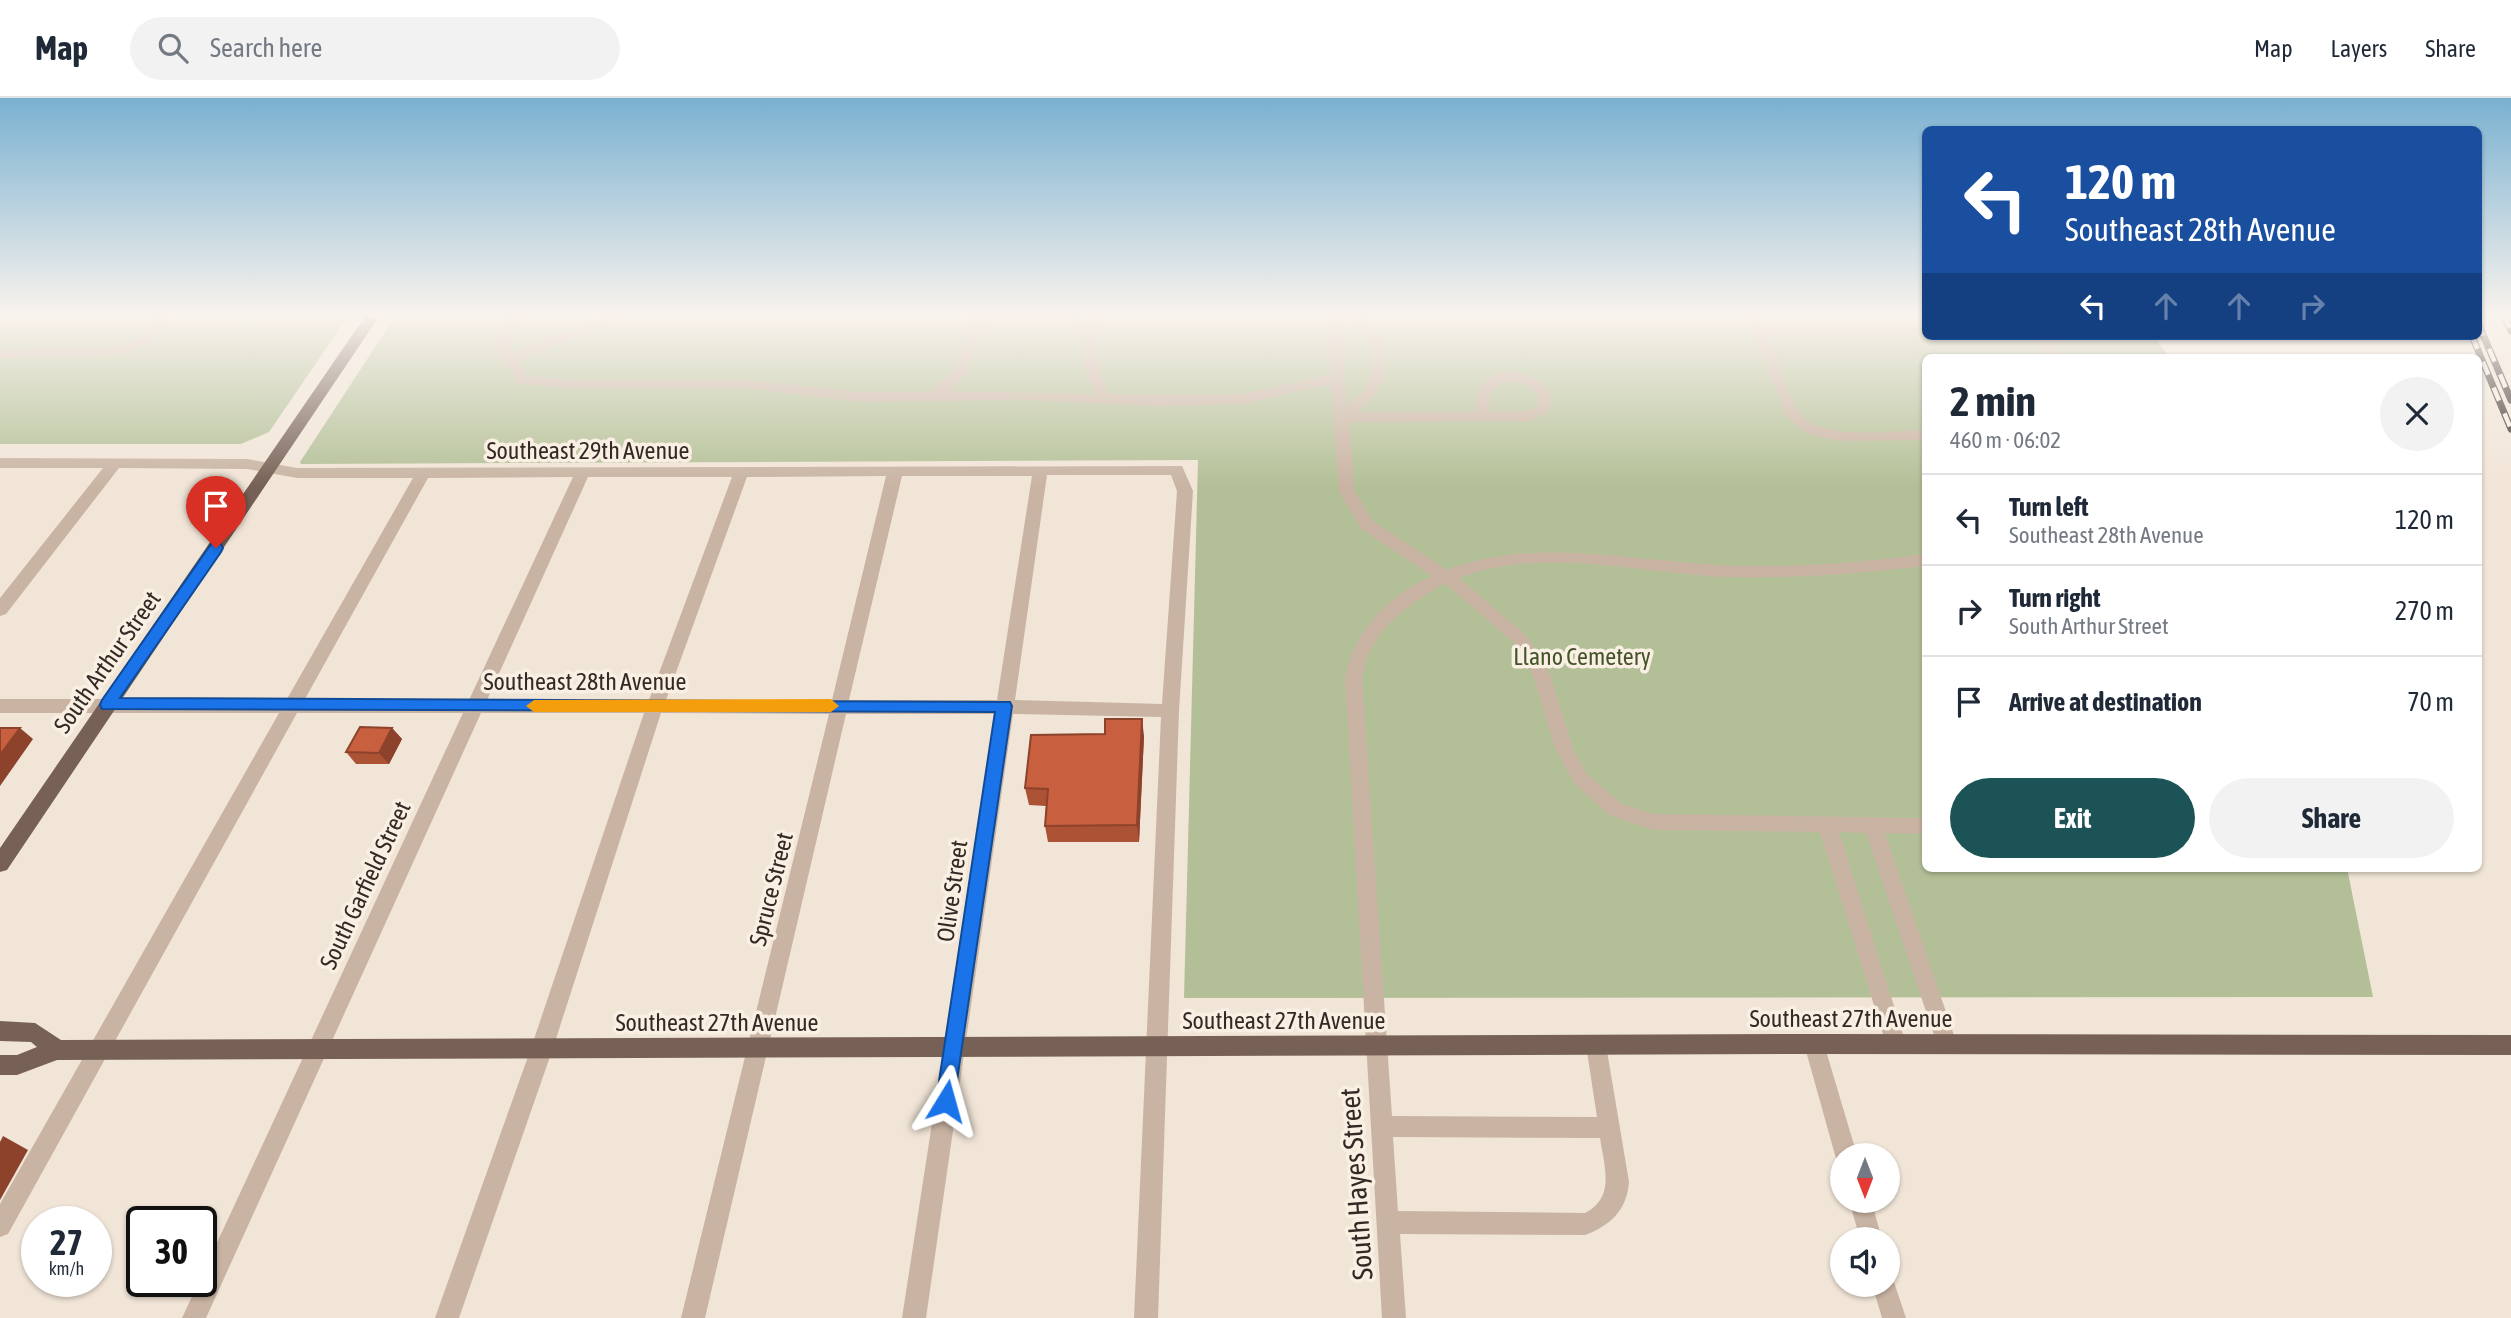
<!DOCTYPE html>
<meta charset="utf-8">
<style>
body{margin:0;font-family:"Asap Condensed",sans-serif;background:#f2f2f3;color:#1f2937;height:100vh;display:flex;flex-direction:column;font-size:26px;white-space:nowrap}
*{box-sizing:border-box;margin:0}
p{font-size:23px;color:#747a83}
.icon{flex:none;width:38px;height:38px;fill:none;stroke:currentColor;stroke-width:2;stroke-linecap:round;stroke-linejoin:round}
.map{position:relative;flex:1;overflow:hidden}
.sheet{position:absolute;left:1922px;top:256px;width:560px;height:518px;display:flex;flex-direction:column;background:#fff;border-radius:10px;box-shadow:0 2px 5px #0004}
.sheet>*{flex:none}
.guide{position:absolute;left:1922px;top:28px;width:560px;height:214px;border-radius:10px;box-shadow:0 2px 5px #0004;background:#1a4fa0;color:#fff;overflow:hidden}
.needle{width:46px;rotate:180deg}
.fabs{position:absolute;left:1830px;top:1045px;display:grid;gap:14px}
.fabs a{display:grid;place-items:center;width:70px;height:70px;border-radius:50%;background:#fff;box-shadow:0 2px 5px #0004;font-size:35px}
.speed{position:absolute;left:21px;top:1108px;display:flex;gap:14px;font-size:35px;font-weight:700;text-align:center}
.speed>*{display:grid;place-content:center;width:91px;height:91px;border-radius:50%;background:#fff;box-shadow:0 2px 5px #0004;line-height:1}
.speed small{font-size:18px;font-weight:400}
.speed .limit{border:4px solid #111;border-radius:10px;background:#fff;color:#111}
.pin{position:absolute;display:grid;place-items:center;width:60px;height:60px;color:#fff;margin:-72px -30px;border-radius:50% 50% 50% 0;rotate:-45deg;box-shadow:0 0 7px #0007}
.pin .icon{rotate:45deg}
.me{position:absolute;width:77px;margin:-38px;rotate:8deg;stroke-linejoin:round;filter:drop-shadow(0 0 5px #0008)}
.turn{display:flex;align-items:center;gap:24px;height:147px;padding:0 28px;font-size:32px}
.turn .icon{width:91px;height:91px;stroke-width:2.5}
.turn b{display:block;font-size:49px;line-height:60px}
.lanes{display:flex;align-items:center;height:66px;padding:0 28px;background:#0003;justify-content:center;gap:35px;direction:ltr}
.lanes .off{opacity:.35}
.round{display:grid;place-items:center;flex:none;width:74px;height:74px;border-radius:37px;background:#f2f2f3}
.head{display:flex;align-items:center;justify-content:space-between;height:119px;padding:0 28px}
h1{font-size:42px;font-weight:700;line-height:52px}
.cta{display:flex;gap:14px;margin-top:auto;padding:14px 28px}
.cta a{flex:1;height:80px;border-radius:42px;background:#1b5356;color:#fff;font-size:28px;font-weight:700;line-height:80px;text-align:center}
.cta a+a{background:#f2f2f3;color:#1f2937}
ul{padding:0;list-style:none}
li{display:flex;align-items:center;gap:21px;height:91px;padding:0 28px;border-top:2px solid #e0e1e3}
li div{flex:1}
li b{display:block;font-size:26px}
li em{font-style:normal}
header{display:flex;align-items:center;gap:42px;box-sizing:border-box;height:98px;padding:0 35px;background:#fff;border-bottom:2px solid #e0e1e3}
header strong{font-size:33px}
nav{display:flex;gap:38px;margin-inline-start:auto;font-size:24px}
.search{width:490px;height:63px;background:#f2f2f3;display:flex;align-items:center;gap:18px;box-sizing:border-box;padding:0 24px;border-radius:38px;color:#747a83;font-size:26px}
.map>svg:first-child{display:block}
.green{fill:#b3c097}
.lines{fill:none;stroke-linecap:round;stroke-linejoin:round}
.minor{fill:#c9b4a3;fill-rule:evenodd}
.major{fill:#776156;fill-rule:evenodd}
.rail-casing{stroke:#342a25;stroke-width:7}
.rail{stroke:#f9efe3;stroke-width:4.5;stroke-dasharray:14;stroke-linecap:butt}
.wall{fill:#ac5235}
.shaded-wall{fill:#8c422b}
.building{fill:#c85f3e;stroke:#8c422b;stroke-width:2}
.route{fill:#1a73e8;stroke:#114b97;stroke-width:2}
.slow{fill:#f59e0b}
.labels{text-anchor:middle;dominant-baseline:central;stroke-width:7;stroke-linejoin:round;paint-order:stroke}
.street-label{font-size:24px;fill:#342a25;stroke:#f9efe3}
.park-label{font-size:24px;fill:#445329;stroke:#f9efe3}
.near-street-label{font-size:28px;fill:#342a25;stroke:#f9efe3}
</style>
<header>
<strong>Map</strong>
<div class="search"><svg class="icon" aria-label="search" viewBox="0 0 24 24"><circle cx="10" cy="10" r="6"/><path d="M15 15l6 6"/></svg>Search here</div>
<nav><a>Map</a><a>Layers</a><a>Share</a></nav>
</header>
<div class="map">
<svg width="2511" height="1220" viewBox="0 0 2511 1220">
<rect width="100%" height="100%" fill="#f1e5d7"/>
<!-- green -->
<path class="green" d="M 0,217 L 349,217 L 269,334 L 241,346 L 0,346 Z
M 396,217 L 1925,217 L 1925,238 L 2154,238 L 2169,259 L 1925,259 L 1925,770 L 2347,770 L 2373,899 L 1184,900 L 1198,362 L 301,366 L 300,364 Z"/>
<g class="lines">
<!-- minor -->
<path class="minor" d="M 159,217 L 174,217 L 148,246 L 119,257 L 0,260 L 0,252 L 117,249 L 138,240 Z
M 512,217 L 526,217 L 507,245 L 513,255 L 610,217 L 629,217 L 518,263 L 528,278 L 573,282 L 745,282 L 860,294 L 929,294 L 955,272 L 962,255 L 969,217 L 983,217 L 982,222 C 1006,211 1064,215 1088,225 L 1089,217 L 1103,217 C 1098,246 1093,271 1110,296 L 1241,296 L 1331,277 L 1326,217 L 1340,217 L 1347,308 C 1370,292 1384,260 1365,236 C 1359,228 1351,224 1344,217 L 1360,217 C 1398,243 1392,289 1357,314 L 1475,314 C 1474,265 1529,263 1552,297 L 1549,314 L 1530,323 L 1349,324 L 1355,393 L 1373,423 L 1447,472 C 1536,438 1631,463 1722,467 C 1790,470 1858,465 1925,456 L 1925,468 C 1858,476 1790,481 1723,479 C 1637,475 1542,448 1459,480 L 1527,538 L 1549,573 L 1573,650 L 1586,675 L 1622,706 L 1654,716 L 1925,720 L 1925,736 L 1885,735 L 1957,946 L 1954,953 L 1947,956 L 1940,953 L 1937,946 L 1866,735 L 1839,734 L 1906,946 L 1903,953 L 1896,956 L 1889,953 L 1886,946 L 1820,734 L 1654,732 L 1609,717 L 1574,685 L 1555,650 L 1532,574 L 1515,546 L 1453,492 L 1444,486 L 1439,488 C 1403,512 1369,533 1362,580 L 1392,1018 L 1597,1019 L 1586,947 L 1589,940 L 1596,937 L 1603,940 L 1606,947 L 1629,1084 C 1627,1112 1610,1128 1585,1137 L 1400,1136 L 1406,1220 L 1382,1220 L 1345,580 C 1353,533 1389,497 1432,478 L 1361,431 L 1339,393 L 1331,286 L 1241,306 L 1160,308 L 1022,302 L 860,304 L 745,290 L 573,290 L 523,286 L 518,285 L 493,245 ZM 1046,222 L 1066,225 L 1086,235 L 1084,270 L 1095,296 L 949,293 L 968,273 L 979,235 L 999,225 ZM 1502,284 C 1517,282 1528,285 1538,297 L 1537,309 L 1528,313 L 1489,314 L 1490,295 ZM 1393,1039 L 1600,1040 C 1604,1068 1616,1099 1585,1115 L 1398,1113 Z
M 1746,217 L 1760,217 L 1765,231 L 1925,231 L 1925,238 L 1929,238 L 1769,239 C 1778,262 1787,295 1800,315 C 1818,343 1895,333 1925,332 L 1925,342 L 1838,343 L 1807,335 L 1787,319 Z
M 2034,238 L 2048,238 L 2061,259 L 2047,259 Z
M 0,360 L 247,361 L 297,370 L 1182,368 L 1193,393 L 1179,613 L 1158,1220 L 1134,1220 L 1161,619 L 1013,616 L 926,1220 L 902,1220 L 995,616 L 846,616 L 705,1220 L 681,1220 L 829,616 L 661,615 L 553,950 L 459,1220 L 435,1220 L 531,950 L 644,615 L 481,615 L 206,1220 L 182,1220 L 463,615 L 297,615 L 8,1136 L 0,1139 L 0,1106 L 279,615 L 0,615 L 0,601 L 287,601 L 413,380 L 297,380 L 247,371 L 119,370 L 6,516 L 0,518 L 0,500 L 103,370 L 0,370 ZM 1047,377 L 1171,377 L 1177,393 L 1162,606 L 1015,602 ZM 886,378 L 832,602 L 666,602 L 747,379 ZM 902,378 L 1032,378 L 997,602 L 849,602 ZM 573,379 L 469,602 L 305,601 L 428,380 ZM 588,379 L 732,379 L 649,602 L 487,602 Z
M 1814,936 L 1821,939 L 1824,946 L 1857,1057 L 1843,1057 L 1843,1067 L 1838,1065 L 1835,1057 L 1804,946 L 1807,939 Z
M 1849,1102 L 1871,1102 L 1882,1141 L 1860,1141 Z
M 1888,1176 L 1892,1178 L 1906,1220 L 1882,1220 L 1872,1186 L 1888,1186 Z"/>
<!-- major -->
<path class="major" d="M 366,217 L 380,217 L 7,772 L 0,774 L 0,750 Z
M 0,923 L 35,925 L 61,942 L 1814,936 L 2511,937 L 2511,957 L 1814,956 L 57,962 L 17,977 L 0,977 L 0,957 L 17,957 L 37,949 L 31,944 L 0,943 Z"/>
<!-- rail casing -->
<g class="rail-casing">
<path id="rail" d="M 2504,217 L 2511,233
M 2478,225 L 2511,302
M 2472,238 L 2511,331"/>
</g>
<!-- rail -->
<use href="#rail" class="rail"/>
</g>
<!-- wall -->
<path class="wall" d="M 392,630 L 402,641 L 389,666 L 356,666 L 346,654 Z
M 1144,638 L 1139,744 L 1048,744 L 1045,728 L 1046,708 L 1029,707 L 1025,690 Z"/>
<!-- shaded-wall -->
<path class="shaded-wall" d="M 1142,621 L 1144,638 L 1139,744 L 1137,727 Z
M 20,630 L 33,641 L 0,688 L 0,657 Z
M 392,630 L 402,641 L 389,666 L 379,655 Z
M 3,1038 L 28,1052 L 0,1102 L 0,1044 Z"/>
<!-- building -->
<path class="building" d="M 1105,621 L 1142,621 L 1137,727 L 1045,728 L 1048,691 L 1025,690 L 1031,637 L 1105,636 Z
M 360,629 L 392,630 L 379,655 L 346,654 Z
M 0,630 L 20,630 L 0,657 Z"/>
<!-- sky -->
<linearGradient id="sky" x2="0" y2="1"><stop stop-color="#7ab1d1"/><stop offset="0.56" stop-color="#f9f3ed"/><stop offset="1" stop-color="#f9f3ed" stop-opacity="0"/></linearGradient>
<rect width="2511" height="388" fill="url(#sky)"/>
<!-- route -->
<path class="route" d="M 216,445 L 221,446 L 223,450 L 221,454 L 120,600 L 1010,604 L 1012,608 L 953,1010 L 946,1012 L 939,1010 L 936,1003 L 995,614 L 102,611 L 100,607 L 102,602 L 211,446 Z"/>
<!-- slow -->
<path class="slow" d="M 831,601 L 839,608 L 831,614 L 534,614 L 526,608 L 534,602 Z"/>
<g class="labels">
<!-- street labels -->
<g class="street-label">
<text x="588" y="352">Southeast 29th Avenue</text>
<text transform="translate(107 564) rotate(-55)">South Arthur Street</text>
<text x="585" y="583">Southeast 28th Avenue</text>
<text transform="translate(365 787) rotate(-65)">South Garfield Street</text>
<text transform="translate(771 791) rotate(-76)">Spruce Street</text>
<text transform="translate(952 793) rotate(-82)">Olive Street</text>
<text x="1851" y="920">Southeast 27th Avenue</text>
<text x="1284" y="922">Southeast 27th Avenue</text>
<text x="717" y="924">Southeast 27th Avenue</text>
</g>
<!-- park labels -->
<g class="park-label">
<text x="1582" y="558">Llano Cemetery</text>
</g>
<!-- near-street labels -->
<g class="near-street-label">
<text transform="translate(1356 1086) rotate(-94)">South Hayes Street</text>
</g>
</g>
</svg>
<div class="fabs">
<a><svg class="needle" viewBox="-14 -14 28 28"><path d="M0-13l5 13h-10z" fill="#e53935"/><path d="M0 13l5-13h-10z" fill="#747a83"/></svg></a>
<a><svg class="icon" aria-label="sound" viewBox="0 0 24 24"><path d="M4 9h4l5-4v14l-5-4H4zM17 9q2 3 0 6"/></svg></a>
</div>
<div class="speed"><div>27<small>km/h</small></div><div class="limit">30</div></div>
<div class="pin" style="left:216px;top:450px;background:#d93025"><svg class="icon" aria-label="arrive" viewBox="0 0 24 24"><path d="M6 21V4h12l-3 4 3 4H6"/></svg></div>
<svg class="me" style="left:946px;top:1003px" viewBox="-20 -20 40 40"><path d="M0-17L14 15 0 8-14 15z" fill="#1a73e8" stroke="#fff" stroke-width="4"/></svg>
<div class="guide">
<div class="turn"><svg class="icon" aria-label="left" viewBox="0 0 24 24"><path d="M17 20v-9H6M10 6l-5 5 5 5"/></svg><div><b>120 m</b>Southeast 28th Avenue</div></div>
<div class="lanes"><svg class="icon" aria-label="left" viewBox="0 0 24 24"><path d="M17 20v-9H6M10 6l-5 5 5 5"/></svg><svg class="icon off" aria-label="ahead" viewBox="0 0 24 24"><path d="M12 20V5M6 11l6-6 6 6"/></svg><svg class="icon off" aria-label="ahead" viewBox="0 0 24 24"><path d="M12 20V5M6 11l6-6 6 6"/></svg><svg class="icon off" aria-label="right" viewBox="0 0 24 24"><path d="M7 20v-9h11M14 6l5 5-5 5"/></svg></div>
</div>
<section class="sheet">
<div class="head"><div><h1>2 min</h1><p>460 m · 06:02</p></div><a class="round"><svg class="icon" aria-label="close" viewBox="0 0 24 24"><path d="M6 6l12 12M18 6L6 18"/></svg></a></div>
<ul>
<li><svg class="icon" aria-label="left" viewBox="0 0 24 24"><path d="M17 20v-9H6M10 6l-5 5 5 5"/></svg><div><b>Turn left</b><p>Southeast 28th Avenue</p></div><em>120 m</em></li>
<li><svg class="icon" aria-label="right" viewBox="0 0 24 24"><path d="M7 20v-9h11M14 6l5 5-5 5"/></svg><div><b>Turn right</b><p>South Arthur Street</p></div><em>270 m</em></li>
<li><svg class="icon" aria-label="arrive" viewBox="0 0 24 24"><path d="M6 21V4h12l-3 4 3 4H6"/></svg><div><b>Arrive at destination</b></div><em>70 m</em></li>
</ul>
<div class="cta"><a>Exit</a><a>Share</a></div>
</section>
</div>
